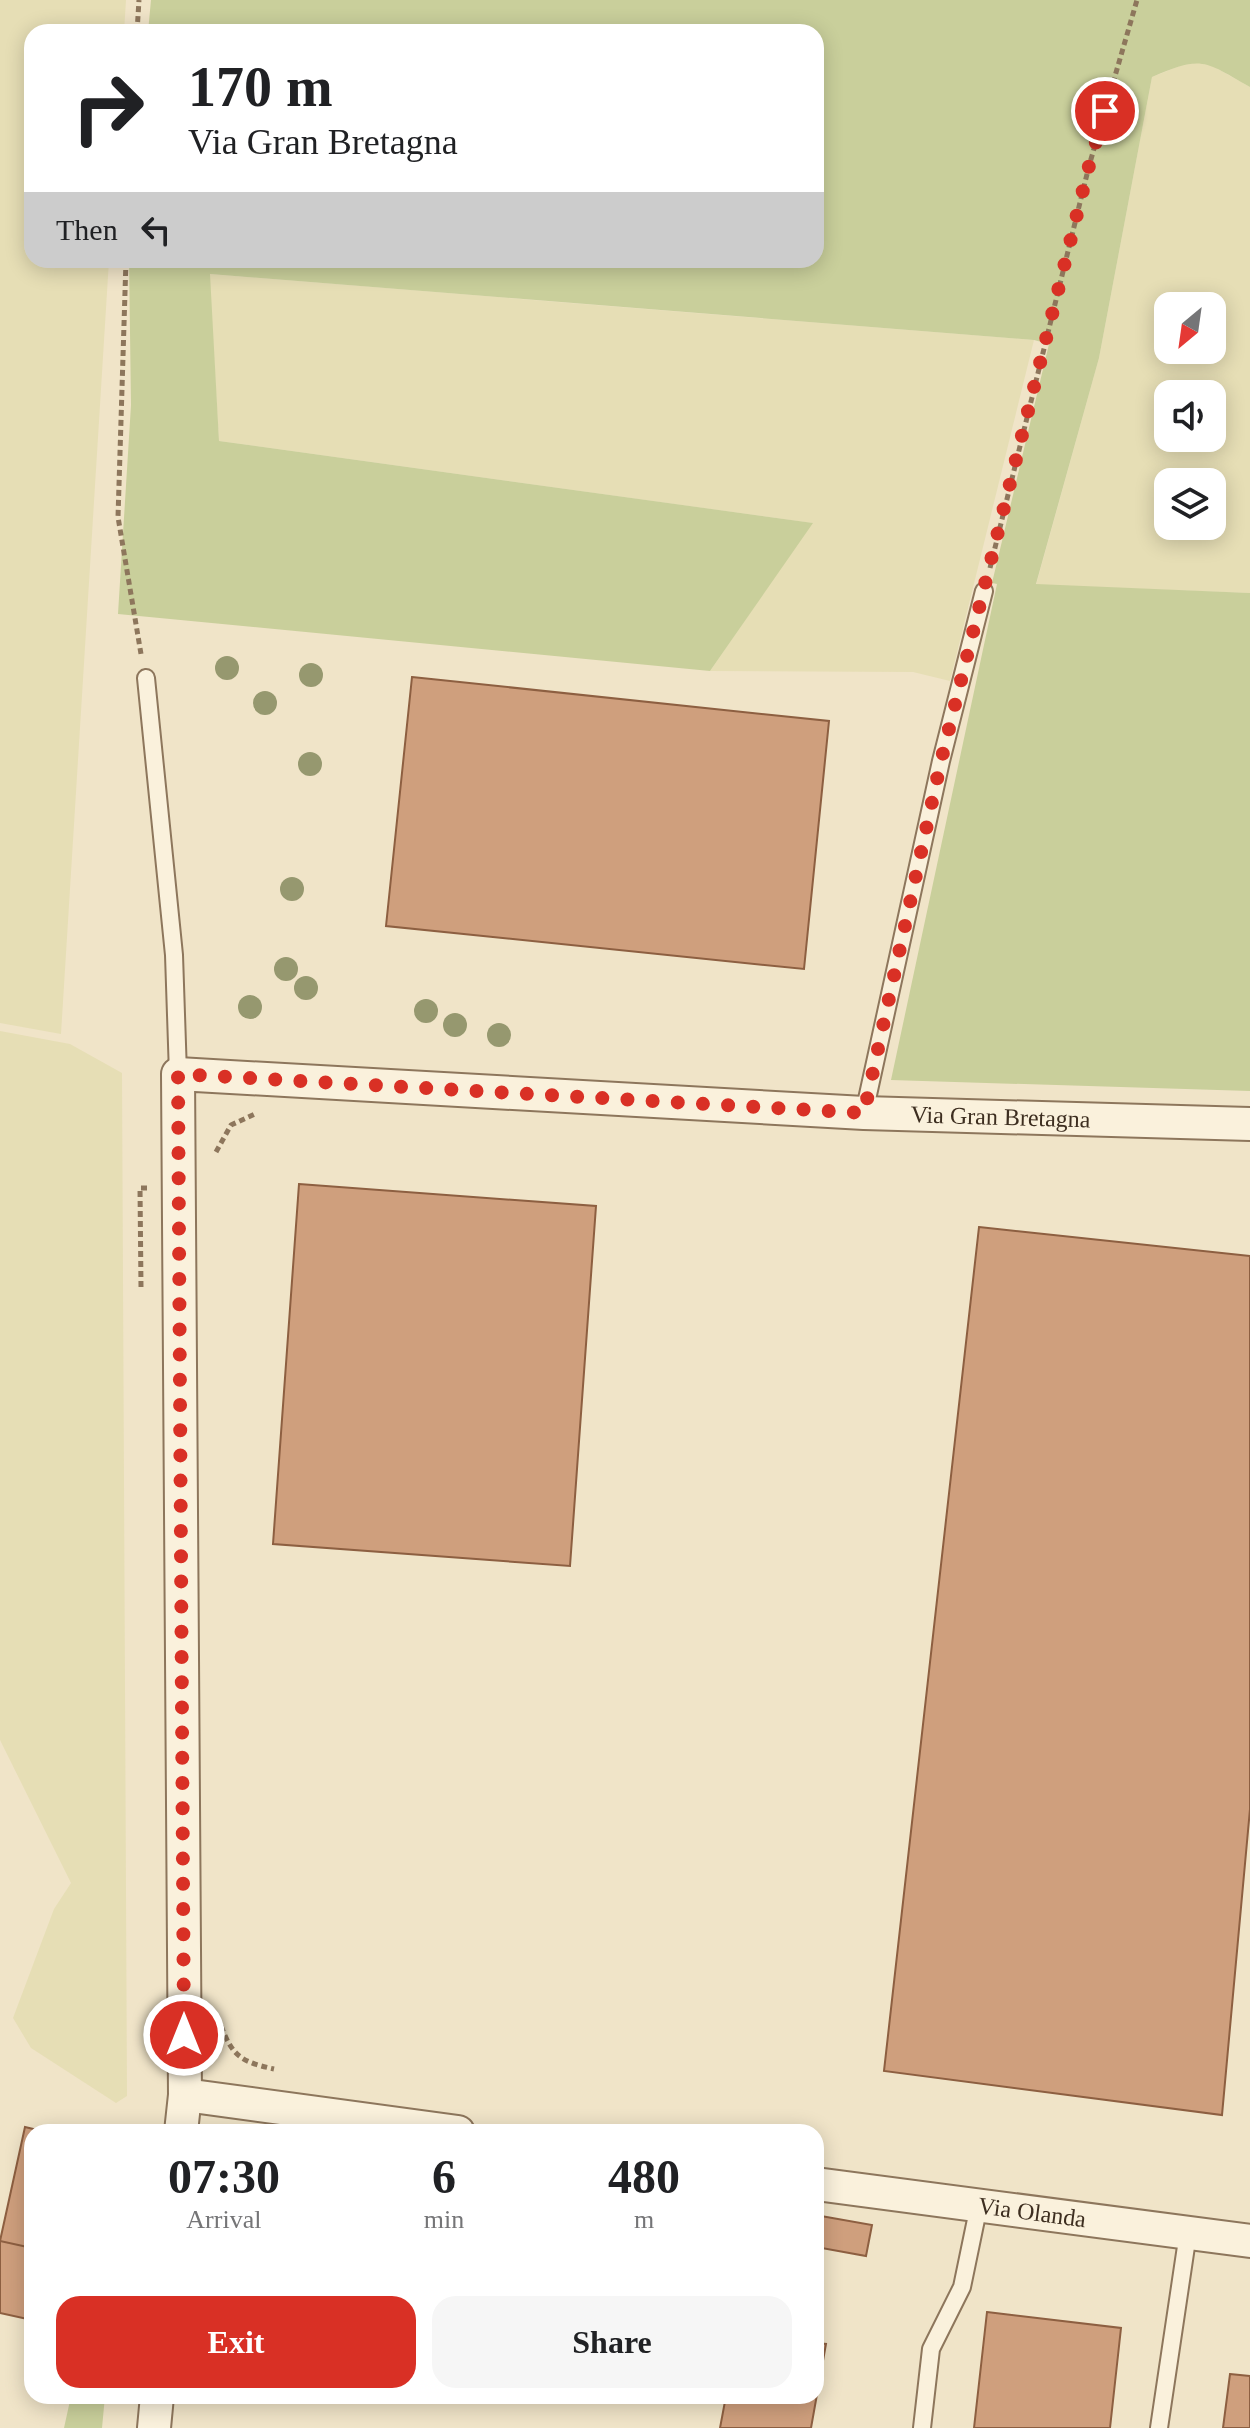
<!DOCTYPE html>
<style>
body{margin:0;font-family:"Times New Roman",serif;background:#f6f6f6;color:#202124;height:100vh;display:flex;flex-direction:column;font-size:30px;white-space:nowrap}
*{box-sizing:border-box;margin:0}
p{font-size:26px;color:#757577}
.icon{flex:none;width:44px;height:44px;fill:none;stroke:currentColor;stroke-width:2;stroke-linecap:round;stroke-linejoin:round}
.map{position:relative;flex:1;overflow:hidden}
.panel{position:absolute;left:24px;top:2124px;width:800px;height:280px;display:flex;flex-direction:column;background:#fff;border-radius:24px;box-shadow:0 4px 20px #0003}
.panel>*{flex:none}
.top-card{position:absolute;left:24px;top:24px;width:800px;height:244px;border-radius:24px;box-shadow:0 4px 20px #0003;background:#fff;color:#202124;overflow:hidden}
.needle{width:52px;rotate:209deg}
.fabs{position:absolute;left:1154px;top:292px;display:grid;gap:16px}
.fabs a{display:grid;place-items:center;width:72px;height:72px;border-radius:16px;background:#fff;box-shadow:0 4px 20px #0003;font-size:40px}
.pin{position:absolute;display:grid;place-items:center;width:68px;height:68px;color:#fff;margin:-34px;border:4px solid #fff;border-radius:50%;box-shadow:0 2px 8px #0007}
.me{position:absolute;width:88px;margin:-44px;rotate:0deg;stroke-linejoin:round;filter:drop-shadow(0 0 6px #0008)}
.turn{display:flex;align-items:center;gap:28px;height:168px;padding:0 32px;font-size:36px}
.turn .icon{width:104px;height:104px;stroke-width:2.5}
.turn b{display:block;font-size:56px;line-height:68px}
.then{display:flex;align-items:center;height:76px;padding:0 32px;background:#0003;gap:16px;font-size:30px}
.eta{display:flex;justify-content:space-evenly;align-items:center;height:136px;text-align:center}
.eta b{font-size:48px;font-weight:700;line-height:56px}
.button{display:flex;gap:16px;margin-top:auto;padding:16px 32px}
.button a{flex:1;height:92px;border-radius:24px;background:#d93025;color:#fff;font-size:32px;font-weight:700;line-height:92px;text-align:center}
.button a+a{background:#f6f6f6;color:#202124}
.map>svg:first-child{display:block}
.farmland{fill:#e6deb5;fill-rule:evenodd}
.green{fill:#c9cf9b}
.building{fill:#cf9f7d;stroke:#8d5f41;stroke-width:2}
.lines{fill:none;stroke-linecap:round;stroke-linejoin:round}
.service-casing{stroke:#8d765c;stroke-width:20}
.minor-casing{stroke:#8d765c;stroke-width:36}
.path{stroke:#8d765c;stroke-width:5;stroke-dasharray:6 4;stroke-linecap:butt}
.service{stroke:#faf1dc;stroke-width:16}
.minor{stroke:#faf1dc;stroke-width:32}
.tree{fill:#96986f}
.route{stroke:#d93025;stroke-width:14;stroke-dasharray:0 25.2}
.labels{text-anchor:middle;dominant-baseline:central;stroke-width:7;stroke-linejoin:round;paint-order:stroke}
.street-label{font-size:24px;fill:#3d2e20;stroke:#f7eed8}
</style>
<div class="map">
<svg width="1250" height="2428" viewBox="0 0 1250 2428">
<rect width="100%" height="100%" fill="#f0e4c8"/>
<!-- farmland -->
<path class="farmland" d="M 0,0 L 126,0 L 124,32 L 32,32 L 32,260 L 109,260 L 61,1034 L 0,1023 Z
M 1201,62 L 1209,64 L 1250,87 L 1250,593 L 1036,585 L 1099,358 L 1152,77 L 1182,65 ZM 1168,306 L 1212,306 L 1212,350 L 1168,350 ZM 1168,394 L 1212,394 L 1212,438 L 1168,438 ZM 1168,482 L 1212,482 L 1212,526 L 1168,526 Z
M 209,274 L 1034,340 L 950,681 L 913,672 L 710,671 L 812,523 L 219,441 Z
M 0,1031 L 70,1044 L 122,1073 L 127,2096 L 116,2103 L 31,2048 L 13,2018 L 54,1909 L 71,1883 L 0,1740 Z"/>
<!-- green -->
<path class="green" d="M 151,0 L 1250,0 L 1250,87 C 1204,61 1203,55 1152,77 L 1099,358 L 1036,584 L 1250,593 L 1250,1091 L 891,1080 L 997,584 L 992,583 L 1049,344 L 1034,340 L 210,274 L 219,441 L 813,523 L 710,671 L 118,614 L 131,405 L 129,260 L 816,260 L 816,32 L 148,32 Z
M 71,2396 L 105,2396 L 102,2428 L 64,2428 Z"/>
<!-- building -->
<path class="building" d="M 412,677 L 829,721 L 804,969 L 386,926 Z
M 299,1184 L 596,1206 L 570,1566 L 273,1544 Z
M 979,1227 L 1250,1256 L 1250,1809 L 1222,2115 L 884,2071 Z
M 25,2127 L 46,2132 L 32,2132 L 32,2248 L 0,2241 Z
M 821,2216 L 872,2225 L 866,2256 L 816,2247 Z
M 0,2241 L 32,2248 L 32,2320 L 0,2313 Z
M 987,2312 L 1121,2328 L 1110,2428 L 974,2428 Z
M 816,2343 L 826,2344 L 811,2428 L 720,2428 L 726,2396 L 816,2396 Z
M 1230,2374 L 1250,2376 L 1250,2428 L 1223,2428 Z"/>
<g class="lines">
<!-- service casing -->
<g class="service-casing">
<path id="service" d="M 146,678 L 174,955 L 178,1074
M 864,1113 L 941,761 L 984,591
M 922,2428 L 931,2349 L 962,2287 L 979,2205
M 1159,2428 L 1188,2233"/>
</g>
<!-- minor casing -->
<g class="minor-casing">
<g id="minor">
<path d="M 185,2095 L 458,2132"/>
<path id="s1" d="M 181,2132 L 185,2095 L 178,1074 L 864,1113 L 1250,1124"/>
<path id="s2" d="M 816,2184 L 1250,2241"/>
<path d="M 154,2428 L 157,2396"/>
</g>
</g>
<!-- path -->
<path class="path" d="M 137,32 L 139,0
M 126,260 L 118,517 L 141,654
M 990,568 L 1089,166 L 1137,0
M 216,1152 L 231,1125 L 255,1114
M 141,1287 L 140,1188 L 147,1188
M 221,2026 C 233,2057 242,2062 274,2069"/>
<!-- service -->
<use href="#service" class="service"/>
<!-- minor -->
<use href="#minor" class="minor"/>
</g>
<!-- trees -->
<g class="tree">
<circle cx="227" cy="668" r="12"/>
<circle cx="311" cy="675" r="12"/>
<circle cx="265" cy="703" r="12"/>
<circle cx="310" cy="764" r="12"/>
<circle cx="292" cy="889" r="12"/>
<circle cx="286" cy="969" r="12"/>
<circle cx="306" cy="988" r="12"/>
<circle cx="250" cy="1007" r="12"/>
<circle cx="426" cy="1011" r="12"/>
<circle cx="455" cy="1025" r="12"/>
<circle cx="499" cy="1035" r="12"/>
</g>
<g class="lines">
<!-- route -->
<path class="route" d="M 184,2035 L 178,1074 L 864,1113 L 941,761 L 1089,166 L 1105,111"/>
</g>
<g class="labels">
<!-- street labels -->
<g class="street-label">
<text stroke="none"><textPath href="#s1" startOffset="1882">Via Gran Bretagna</textPath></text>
<text stroke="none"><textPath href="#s2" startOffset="218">Via Olanda</textPath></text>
</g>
</g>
</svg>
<div class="fabs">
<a><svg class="needle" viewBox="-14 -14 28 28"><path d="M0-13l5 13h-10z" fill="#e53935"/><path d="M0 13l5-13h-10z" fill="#757577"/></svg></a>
<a><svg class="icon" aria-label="sound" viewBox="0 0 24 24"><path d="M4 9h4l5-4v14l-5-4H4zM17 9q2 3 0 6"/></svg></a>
<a><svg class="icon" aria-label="layers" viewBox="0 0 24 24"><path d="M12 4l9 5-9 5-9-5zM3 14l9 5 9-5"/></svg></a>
</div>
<div class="pin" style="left:1105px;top:111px;background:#d93025"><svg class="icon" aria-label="arrive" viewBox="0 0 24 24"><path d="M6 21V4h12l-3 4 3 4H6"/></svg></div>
<svg class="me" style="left:184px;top:2035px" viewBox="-20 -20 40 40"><circle r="17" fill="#d93025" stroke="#fff" stroke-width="3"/><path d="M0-11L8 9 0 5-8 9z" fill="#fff"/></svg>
<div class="top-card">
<div class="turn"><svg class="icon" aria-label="right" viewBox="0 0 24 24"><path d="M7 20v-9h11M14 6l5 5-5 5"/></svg><div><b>170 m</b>Via Gran Bretagna</div></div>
<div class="then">Then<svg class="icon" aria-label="left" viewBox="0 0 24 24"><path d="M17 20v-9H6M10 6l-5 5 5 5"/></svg></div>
</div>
<section class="panel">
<div class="eta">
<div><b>07:30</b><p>Arrival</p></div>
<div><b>6</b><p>min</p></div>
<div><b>480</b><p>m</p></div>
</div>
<div class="button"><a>Exit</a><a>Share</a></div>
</section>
</div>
